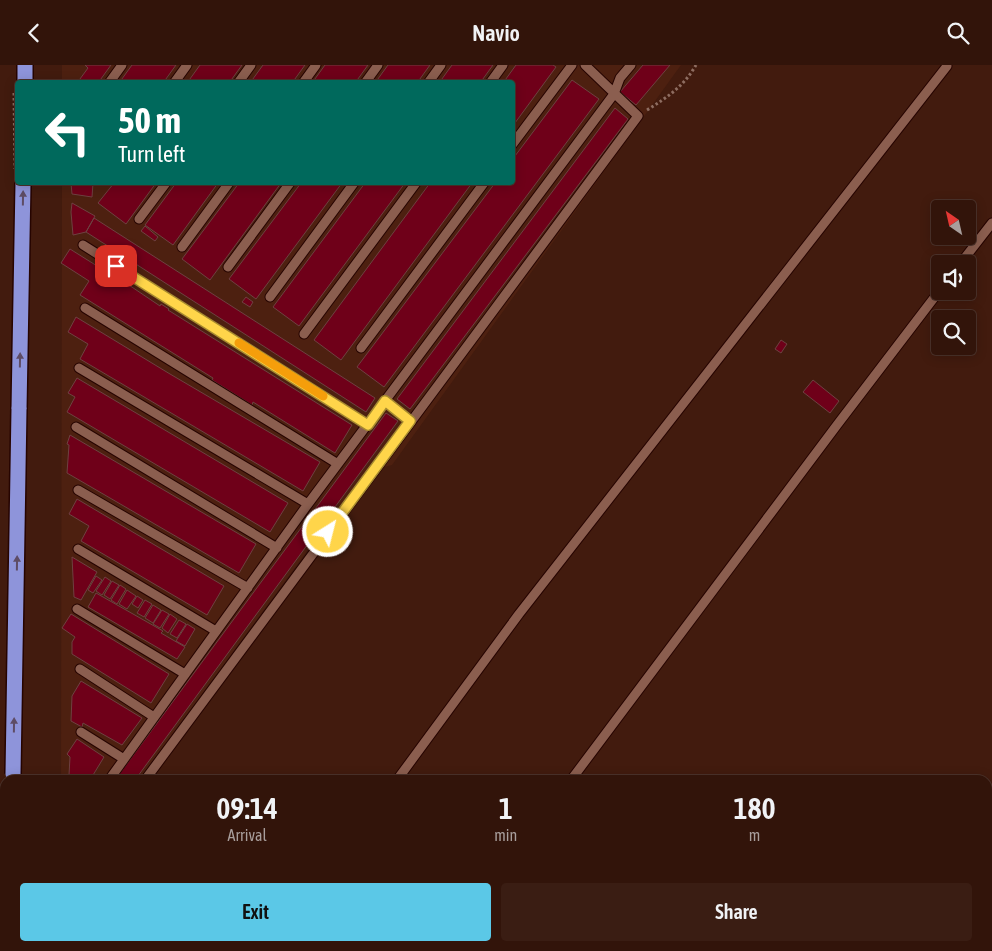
<!DOCTYPE html>
<style>
body{margin:0;font-family:"Asap Condensed",sans-serif;background:#3a1d13;color:#f1f3f6;height:100vh;display:flex;flex-direction:column;font-size:19px;white-space:nowrap}
*{box-sizing:border-box;margin:0}
p{font-size:16px;color:#a89e9c}
.icon{flex:none;width:28px;height:28px;fill:none;stroke:currentColor;stroke-width:2;stroke-linecap:round;stroke-linejoin:round}
.map{position:relative;flex:1;overflow:hidden}
.details{position:absolute;left:0px;top:710px;width:992px;height:176px;display:flex;flex-direction:column;background:#32140a;border-radius:15px 15px 0 0;box-shadow:0 2px 12px #0003,0 0 0 1px #4d332b}
.details>*{flex:none}
.hud{position:absolute;left:15px;top:15px;width:500px;height:105px;border-radius:5px;box-shadow:0 2px 12px #0003,0 0 0 1px #4d332b;background:#00695c;color:#fff;overflow:hidden}
.needle{width:32px;rotate:326deg}
.controls{position:absolute;left:931px;top:135px;display:grid;gap:10px}
.controls a{display:grid;place-items:center;width:45px;height:45px;border-radius:5px;background:#32140a;box-shadow:0 2px 12px #0003,0 0 0 1px #4d332b;font-size:25px}
.pin{position:absolute;display:grid;place-items:center;width:42px;height:42px;color:#fff;margin:-21px;border-radius:10px;box-shadow:0 2px 8px #0006}
.me{position:absolute;width:55px;margin:-28px;rotate:36deg;stroke-linejoin:round;filter:drop-shadow(0 0 4px #0008)}
.turn{display:flex;align-items:center;gap:18px;height:105px;padding:0 20px;font-size:22px}
.turn .icon{width:65px;height:65px;stroke-width:2.5}
.turn b{display:block;font-size:35px;line-height:42px}
.eta{display:flex;justify-content:space-evenly;align-items:center;height:85px;text-align:center}
.eta b{font-size:30px;font-weight:600;line-height:35px}
.primary-button{display:flex;gap:10px;margin-top:auto;padding:10px 20px}
.primary-button a{flex:1;height:58px;border-radius:5px;background:#5bc8e7;color:#111;font-size:20px;font-weight:600;line-height:58px;text-align:center}
.primary-button a+a{background:#3a1d13;color:#f1f3f6}
header{display:flex;justify-content:space-between;align-items:center;height:65px;padding:0 20px;background:#32140a;font-size:22px;font-weight:600}
.map>svg:first-child{display:block}
.built{fill:#4d2010}
.building{fill:#6f0019;stroke:#6e4141}
.lines{fill:none;stroke-linecap:round;stroke-linejoin:round}
.service-casing{stroke:#260400;stroke-width:11}
.primary-casing{stroke:#260400;stroke-width:16}
.motorway-casing{stroke:#260400;stroke-width:18}
.path{stroke:#8e6d61;stroke-width:3;stroke-dasharray:2.5 2.5;stroke-linecap:butt}
.service{stroke:#8b5e4f;stroke-width:9}
.primary{stroke:#8d7ea2;stroke-width:14}
.motorway{stroke:#8e94da;stroke-width:15}
.motorway-bridge-casing{stroke:#260400;stroke-width:18;stroke-linecap:butt}
.motorway-bridge{stroke:#8e94da;stroke-width:15}
.oneway{fill:#5e4c65}
.route-casing{stroke:#a68a30;stroke-width:12}
.route{stroke:#ffd54a;stroke-width:9}
.slow{stroke:#f59e0b;stroke-width:9}
</style>
<header><svg class="icon" aria-label="back" viewBox="0 0 24 24"><path d="M15 5l-7 7 7 7"/></svg>Navio<svg class="icon" aria-label="search" viewBox="0 0 24 24"><circle cx="10" cy="10" r="6"/><path d="M15 15l6 6"/></svg></header>
<div class="map">
<svg width="992" height="886" viewBox="0 0 992 886">
<rect width="100%" height="100%" fill="#421b0e"/>
<!-- built -->
<path class="built" d="M 62,0 L 681,0 L 392,400 L 365,407 L 139,715 L 61,715 L 62,118 L 512,118 L 512,18 L 62,18 Z
M 298,881 L 581,881 L 587,886 L 295,886 Z"/>
<!-- building -->
<path class="building" d="M 85,0 L 111,0 L 98,18 L 77,18 L 88,3 Z
M 132,0 L 176,0 L 163,18 L 119,18 Z
M 200,0 L 242,0 L 229,18 L 187,18 Z
M 263,0 L 305,0 L 292,18 L 250,18 Z
M 325,0 L 368,0 L 355,18 L 312,18 Z
M 388,0 L 430,0 L 417,18 L 375,18 Z
M 452,0 L 493,0 L 480,18 L 439,18 Z
M 516,0 L 553,0 L 556,2 L 512,62 L 512,18 L 503,18 Z
M 643,0 L 670,0 L 636,40 L 620,27 Z
M 572,15 L 599,34 L 384,322 L 357,302 L 495,118 L 512,118 L 512,95 Z
M 615,43 L 628,54 L 410,344 L 397,334 Z
M 71,118 L 93,118 L 92,132 L 72,129 Z
M 114,118 L 156,118 L 126,159 L 98,138 Z
M 176,118 L 218,118 L 173,180 L 145,160 Z
M 239,118 L 281,118 L 210,215 L 182,194 Z
M 301,118 L 342,118 L 256,234 L 229,214 Z
M 365,118 L 405,118 L 299,261 L 273,242 Z
M 430,118 L 472,118 L 341,295 L 314,275 Z
M 72,138 L 95,151 L 86,167 L 73,170 L 71,147 Z
M 94,153 L 375,333 L 366,347 L 86,167 Z
M 145,161 L 158,172 L 155,176 L 141,166 Z
M 70,184 L 113,211 L 114,210 L 160,241 L 161,239 L 169,244 L 168,245 L 352,360 L 335,388 L 253,337 L 252,340 L 212,315 L 213,313 L 80,230 L 89,216 L 61,198 Z
M 246,232 L 253,237 L 250,242 L 242,237 Z
M 76,252 L 170,309 L 320,397 L 303,426 L 80,294 L 88,279 L 68,267 Z
M 781,275 L 787,279 L 781,288 L 775,284 Z
M 77,313 L 288,438 L 270,467 L 67,347 L 75,332 L 68,328 Z
M 813,315 L 839,336 L 830,348 L 803,327 Z
M 386,348 L 398,356 L 135,715 L 115,715 Z
M 70,370 L 256,479 L 239,508 L 67,408 L 69,380 L 67,379 Z
M 77,434 L 224,521 L 207,550 L 81,476 L 89,461 L 69,449 Z
M 72,492 L 97,507 L 81,535 L 74,532 Z
M 96,511 L 102,515 L 93,528 L 88,525 Z
M 105,512 L 111,516 L 102,530 L 96,526 Z
M 112,516 L 119,520 L 110,534 L 104,530 Z
M 120,520 L 126,524 L 117,539 L 111,535 Z
M 127,525 L 136,531 L 127,544 L 119,539 Z
M 96,528 L 163,566 L 161,568 L 185,582 L 177,594 L 88,542 Z
M 137,531 L 143,535 L 138,543 L 132,539 Z
M 145,535 L 152,539 L 144,552 L 137,548 Z
M 153,540 L 161,545 L 153,558 L 145,553 Z
M 162,545 L 169,549 L 160,563 L 153,559 Z
M 71,549 L 169,609 L 151,638 L 72,589 L 72,577 L 75,572 L 62,563 Z
M 170,549 L 177,554 L 168,568 L 162,563 Z
M 179,555 L 186,559 L 177,573 L 170,569 Z
M 187,559 L 195,564 L 185,581 L 176,576 Z
M 81,616 L 142,653 L 122,680 L 83,658 L 82,662 L 71,656 L 72,631 Z
M 77,674 L 104,692 L 90,715 L 79,715 L 69,710 L 70,692 L 67,689 Z"/>
<g class="lines">
<!-- service casing -->
<g class="service-casing">
<path id="service" d="M 109,18 L 122,0
M 174,18 L 187,0
M 238,18 L 251,0
M 303,18 L 316,0
M 365,18 L 378,0
M 428,18 L 441,0
M 490,18 L 503,0
M 512,80 L 572,0
M 139,154 L 166,118
M 83,180 L 368,360
M 182,182 L 229,118
M 960,199 L 992,158
M 228,202 L 290,118
M 270,232 L 354,118
M 85,243 L 338,399
M 304,269 L 416,118
M 361,283 L 484,118
M 79,303 L 308,439
M 385,336 L 410,356
M 76,362 L 277,483
M 78,425 L 248,523
M 78,484 L 216,566
M 77,544 L 185,609
M 80,604 L 154,652
M 81,667 L 124,694
M 109,715 L 308,439 L 614,29 L 620,13 L 631,0
M 145,715 L 638,51 L 585,0
M 397,715 L 519,549 L 947,1
M 571,715 L 837,360 L 940,225
M 271,886 L 274,881
M 448,886 L 451,881"/>
</g>
<!-- primary casing -->
<g class="primary-casing">
<path id="primary" d="M 33,881 L 33,886"/>
</g>
<!-- motorway casing -->
<g class="motorway-casing">
<path id="motorway" d="M 25,18 L 25,0
M 19,344 L 23,118
M 12,886 L 12,881"/>
</g>
<!-- path -->
<path class="path" d="M 14,28 L 15,104
M 647,45 C 668,32 684,21 696,0"/>
<!-- service -->
<use href="#service" class="service"/>
<!-- primary -->
<use href="#primary" class="primary"/>
<!-- motorway -->
<use href="#motorway" class="motorway"/>
<!-- motorway-bridge casing -->
<g class="motorway-bridge-casing">
<path id="motorway-bridge" d="M 13,709 L 19,344"/>
</g>
<!-- motorway-bridge -->
<use href="#motorway-bridge" class="motorway-bridge"/>
</g>
<!-- one-way arrows -->
<defs><path id="oneway-solid" d="M-6-.8H1V-3.2L6.5 0L1 3.2V.8H-6Z" transform="scale(1.25)"/></defs>
<g class="oneway">
<use href="#oneway-solid" transform="translate(23 133) rotate(-89)"/>
<use href="#oneway-solid" transform="translate(20 295) rotate(-89)"/>
<use href="#oneway-solid" transform="translate(17 498) rotate(-89)"/>
<use href="#oneway-solid" transform="translate(14 660) rotate(-89)"/>
</g>
<g class="lines">
<!-- route casing -->
<g class="route-casing">
<path id="route" d="M 116,201 L 368,360 L 385,336 L 410,356 L 328,467"/>
</g>
<!-- route -->
<use href="#route" class="route"/>
<!-- slow -->
<path class="slow" d="M 239,278 L 323,331"/>
</g>
</svg>
<div class="controls">
<a><svg class="needle" viewBox="-14 -14 28 28"><path d="M0-13l5 13h-10z" fill="#e53935"/><path d="M0 13l5-13h-10z" fill="#a89e9c"/></svg></a>
<a><svg class="icon" aria-label="sound" viewBox="0 0 24 24"><path d="M4 9h4l5-4v14l-5-4H4zM17 9q2 3 0 6"/></svg></a>
<a><svg class="icon" aria-label="search" viewBox="0 0 24 24"><circle cx="10" cy="10" r="6"/><path d="M15 15l6 6"/></svg></a>
</div>
<div class="pin" style="left:116px;top:201px;background:#d93025"><svg class="icon" aria-label="arrive" viewBox="0 0 24 24"><path d="M6 21V4h12l-3 4 3 4H6"/></svg></div>
<svg class="me" style="left:328px;top:467px" viewBox="-20 -20 40 40"><circle r="17" fill="#ffd54a" stroke="#fff" stroke-width="3"/><path d="M0-11L8 9 0 5-8 9z" fill="#fff"/></svg>
<div class="hud">
<div class="turn"><svg class="icon" aria-label="left" viewBox="0 0 24 24"><path d="M17 20v-9H6M10 6l-5 5 5 5"/></svg><div><b>50 m</b>Turn left</div></div>
</div>
<section class="details">
<div class="eta">
<div><b>09:14</b><p>Arrival</p></div>
<div><b>1</b><p>min</p></div>
<div><b>180</b><p>m</p></div>
</div>
<div class="primary-button"><a>Exit</a><a>Share</a></div>
</section>
</div>
